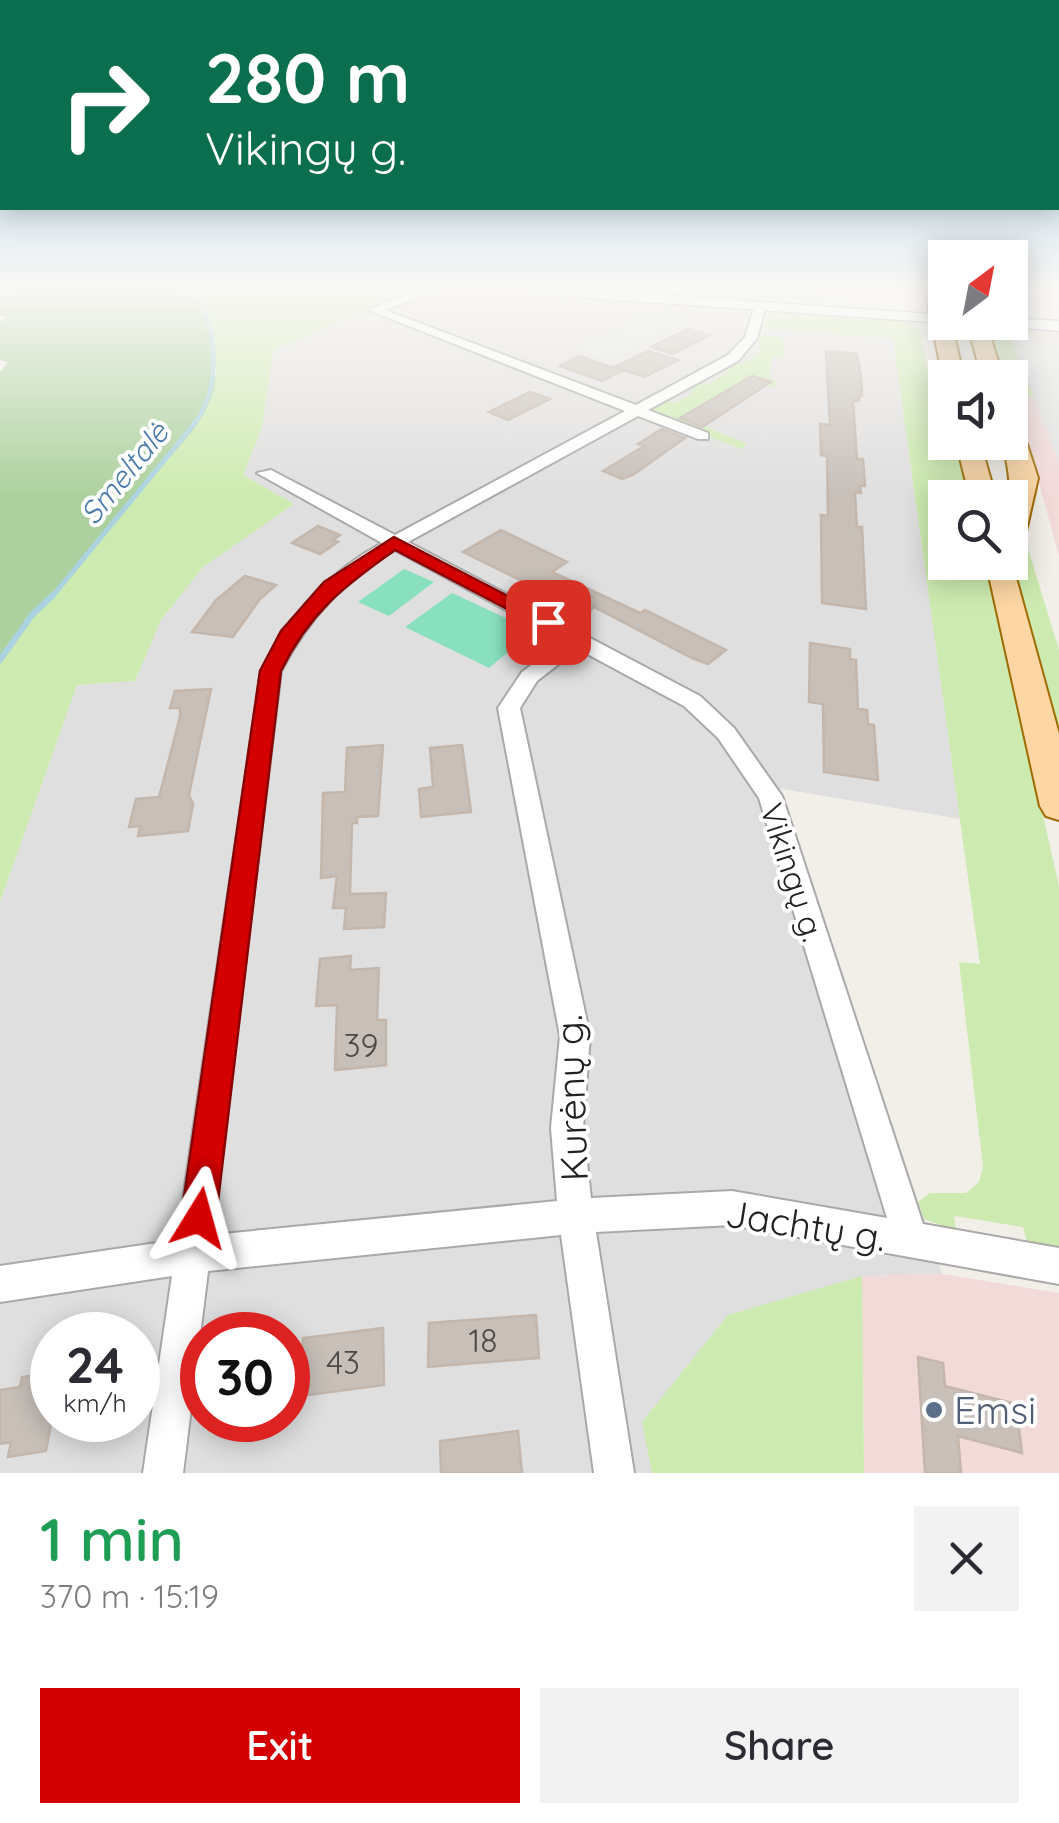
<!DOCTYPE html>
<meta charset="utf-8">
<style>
body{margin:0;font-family:Quicksand,sans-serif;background:#f2f2f3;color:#2b2b33;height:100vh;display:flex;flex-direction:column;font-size:38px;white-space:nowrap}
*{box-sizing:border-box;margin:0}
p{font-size:32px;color:#7c7c81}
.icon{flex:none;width:55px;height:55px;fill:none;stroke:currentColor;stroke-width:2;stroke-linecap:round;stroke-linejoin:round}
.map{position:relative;height:1473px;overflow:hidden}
.details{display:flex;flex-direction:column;background:#fff;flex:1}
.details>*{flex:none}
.guide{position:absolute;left:0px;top:0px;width:1060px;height:210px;box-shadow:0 5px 25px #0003;background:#0b6e4f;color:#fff;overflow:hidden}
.needle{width:65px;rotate:32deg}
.fabs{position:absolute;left:928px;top:240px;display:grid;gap:20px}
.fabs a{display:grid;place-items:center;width:100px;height:100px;border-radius:0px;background:#fff;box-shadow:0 5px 25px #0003;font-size:50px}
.speed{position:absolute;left:30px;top:1312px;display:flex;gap:20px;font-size:50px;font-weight:700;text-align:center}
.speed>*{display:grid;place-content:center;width:130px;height:130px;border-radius:50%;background:#fff;box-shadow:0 5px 25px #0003;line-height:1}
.speed small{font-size:25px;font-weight:400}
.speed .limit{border:15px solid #d22;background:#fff;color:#111}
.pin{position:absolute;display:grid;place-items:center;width:85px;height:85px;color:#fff;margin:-42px;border-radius:20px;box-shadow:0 5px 15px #0006}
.me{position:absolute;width:110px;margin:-55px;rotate:8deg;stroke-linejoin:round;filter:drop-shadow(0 0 8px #0008)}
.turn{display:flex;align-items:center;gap:35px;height:210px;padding:0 40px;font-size:45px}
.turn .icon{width:130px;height:130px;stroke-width:2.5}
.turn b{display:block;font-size:70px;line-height:85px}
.round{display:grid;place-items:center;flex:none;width:105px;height:105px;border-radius:0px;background:#f2f2f3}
.head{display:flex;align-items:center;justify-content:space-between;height:170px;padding:0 40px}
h1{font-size:60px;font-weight:600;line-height:75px;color:#1e9e55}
.cta{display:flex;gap:20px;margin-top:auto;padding:20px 40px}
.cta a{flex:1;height:115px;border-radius:0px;background:#d40000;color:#fff;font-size:40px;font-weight:600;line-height:115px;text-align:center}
.cta a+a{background:#f2f2f3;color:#2b2b33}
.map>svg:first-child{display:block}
.residential{fill:#e0dfdf;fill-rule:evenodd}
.commercial{fill:#f2dad9}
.grass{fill:#cdebb0}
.forest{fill:#add19e}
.pitch{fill:#88e0be}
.parking{fill:#e2e2e2}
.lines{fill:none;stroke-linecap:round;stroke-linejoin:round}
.stream-far2{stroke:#aad3df;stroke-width:4}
.stream-far1{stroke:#aad3df;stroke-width:5}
.stream{stroke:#aad3df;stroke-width:6}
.building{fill:#c7bfb8;stroke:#c4b6ab;stroke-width:2.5}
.minor-casing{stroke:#a9a9a9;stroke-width:4}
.tertiary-casing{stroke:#a9a9a9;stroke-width:3}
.primary-casing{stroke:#a06b00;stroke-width:4}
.minor{fill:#fff;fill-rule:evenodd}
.tertiary{fill:#fff;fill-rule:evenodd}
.primary{fill:#fcd6a4;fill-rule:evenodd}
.route{fill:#d40000;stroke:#8a0000;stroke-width:2.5}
.service-dot{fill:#5c6f8a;stroke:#fff;stroke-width:4}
.labels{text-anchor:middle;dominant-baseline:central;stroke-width:8;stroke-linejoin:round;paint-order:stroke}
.far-water-label{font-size:30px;font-style:italic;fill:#4a7aab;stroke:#fff}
.street-label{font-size:32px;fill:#222;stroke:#fff}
.near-number-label{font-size:32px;fill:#4b4948}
.near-street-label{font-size:38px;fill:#222;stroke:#fff}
.near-service-label{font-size:38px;fill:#4e5e75;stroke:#fff;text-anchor:start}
</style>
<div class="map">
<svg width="1059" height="1473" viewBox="0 0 1059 1473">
<rect width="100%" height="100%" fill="#f2efe9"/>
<!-- residential -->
<path class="residential" d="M 425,290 L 491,290 L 743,310 L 751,313 L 745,324 L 774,331 L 893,338 L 960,819 L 777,788 L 942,1274 L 862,1276 L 643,1421 L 652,1473 L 0,1473 L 0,902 L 77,685 L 135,681 L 161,620 L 203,566 L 294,504 L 243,475 L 262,428 L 273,351 L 370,308 ZM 52,1335 L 138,1335 L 138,1420 L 52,1420 ZM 202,1335 L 288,1335 L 288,1420 L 202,1420 Z"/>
<!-- commercial -->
<path class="commercial" d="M 998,328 L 1059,333 L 1059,556 L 1010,378 L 987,333 Z
M 942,1274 L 1059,1293 L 1059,1473 L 864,1473 L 862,1276 Z"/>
<!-- grass -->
<path class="grass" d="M 201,290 L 422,290 L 370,308 L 273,351 L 262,428 L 243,475 L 294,504 L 203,567 L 161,620 L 135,681 L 77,685 L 0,902 L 0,660 L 32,615 L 58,590 L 129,500 L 168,459 L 217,375 C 208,350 211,326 203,301 L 180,295 Z
M 582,290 L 808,290 L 809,296 L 845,302 Z
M 774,312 L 912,321 L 921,335 L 935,412 L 945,408 L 945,442 L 959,443 L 971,497 L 945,498 L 945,562 L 986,563 L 1059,886 L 1059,1248 L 1027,1243 L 1023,1227 L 954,1216 L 956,1231 L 924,1219 L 918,1202 L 930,1193 L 966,1193 L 979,1182 L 983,1167 L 959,962 L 980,964 L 893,338 L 764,329 L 767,315 Z
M 1009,332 L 1059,336 L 1010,336 L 1034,397 L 1015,399 L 1010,378 L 988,338 L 1006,340 L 1005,334 Z
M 759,336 L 777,336 L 784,341 L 783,356 L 772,358 L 769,377 L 776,381 L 775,388 L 765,385 L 770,381 L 752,376 L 680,416 L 747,444 L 742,449 L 644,413 L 645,408 L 666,400 L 675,403 L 694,392 L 685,387 L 696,381 L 708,384 L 729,372 L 721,368 L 731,362 L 741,365 L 761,351 L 756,339 Z
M 1022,529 L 1059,650 L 1059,736 L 1012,554 Z
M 862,1276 L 864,1473 L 652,1473 L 642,1422 L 728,1315 Z"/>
<!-- forest -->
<path class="forest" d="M 7,290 L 178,290 L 180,295 L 203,301 C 209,320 219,373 214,390 C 202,432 158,467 130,499 C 105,528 85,561 59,590 C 38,613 18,633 0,660 L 0,372 L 8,362 L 0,360 L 0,322 L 7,317 L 0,315 L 0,296 L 11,293 Z"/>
<!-- pitch -->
<path class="pitch" d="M 404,569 L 434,582 L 389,616 L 358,602 Z
M 452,593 L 534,631 L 489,668 L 405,627 Z"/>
<!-- parking -->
<path class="parking" d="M 649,314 L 689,319 L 610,360 L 578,349 Z
M 1010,335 L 1059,339 L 1059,463 L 1034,397 Z"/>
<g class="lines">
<!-- stream-far2 -->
<path class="stream-far2" d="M 193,425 C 224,386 215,335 199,290"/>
<!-- stream-far1 -->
<path class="stream-far1" d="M 51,598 L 195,423"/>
<!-- stream -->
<path class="stream" d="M 0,660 L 32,615 L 53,595"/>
</g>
<!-- building -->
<path class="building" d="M 688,329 L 710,335 L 673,354 L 651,347 Z
M 648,351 L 678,360 L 644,377 L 615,367 Z
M 826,351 L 857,354 L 861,376 L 862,396 L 859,395 L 859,401 L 853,400 L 857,459 L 863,459 L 865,486 L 860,486 L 861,493 L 855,492 L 857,527 L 862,527 L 866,609 L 822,603 L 821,515 L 828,516 L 827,456 L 821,455 L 820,424 L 830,425 Z
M 579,356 L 622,371 L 602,381 L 560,366 Z
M 752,376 L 771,382 L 702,427 L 680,418 Z
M 530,392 L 550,399 L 508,420 L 489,412 Z
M 662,429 L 685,438 L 633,475 L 622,479 L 603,471 L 644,446 L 638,444 Z
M 318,526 L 340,535 L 333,540 L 338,542 L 320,554 L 292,543 Z
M 501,530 L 567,562 L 552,572 L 640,613 L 645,610 L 726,650 L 708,664 L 692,658 L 594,607 L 591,610 L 535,582 L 530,585 L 463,552 Z
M 245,576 L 276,585 L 260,599 L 233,637 L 192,632 L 216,600 Z
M 810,643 L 850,649 L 850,659 L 856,660 L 858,709 L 867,710 L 868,724 L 874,725 L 878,780 L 824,772 L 823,704 L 809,702 Z
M 211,689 L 189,795 L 193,804 L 188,831 L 138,836 L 140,826 L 129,827 L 136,799 L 159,797 L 180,717 L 180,708 L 170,708 L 175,691 Z
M 383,745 L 378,816 L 357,817 L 357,823 L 352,823 L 350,894 L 386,893 L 384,927 L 344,929 L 346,908 L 333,908 L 337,876 L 321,878 L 323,793 L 345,792 L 347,748 Z
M 462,745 L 471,812 L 421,817 L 419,789 L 433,787 L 430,748 Z
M 351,956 L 350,970 L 379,968 L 377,1020 L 386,1020 L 386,1065 L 335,1070 L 337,1005 L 316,1006 L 320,959 Z
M 536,1315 L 539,1358 L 428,1367 L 429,1323 Z
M 383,1328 L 384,1385 L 300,1396 L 303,1338 Z
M 918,1357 L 943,1363 L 945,1386 L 1016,1404 L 1022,1453 L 958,1436 L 961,1473 L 925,1473 Z
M 52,1373 L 52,1419 L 46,1451 L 8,1457 L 11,1442 L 0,1444 L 0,1390 L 20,1387 L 22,1377 Z
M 518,1431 L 522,1473 L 441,1473 L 440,1441 Z"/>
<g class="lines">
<!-- minor casing -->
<g class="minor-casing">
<path id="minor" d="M 419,290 L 436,290 L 385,310 L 636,405 L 728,355 L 745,337 L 756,303 L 766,306 L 757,338 L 738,361 L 648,410 L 708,433 L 708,439 L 698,439 L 638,416 L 408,542 L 700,696 L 734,728 L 782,796 L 923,1224 L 1059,1248 L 1059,1284 L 732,1225 L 596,1232 L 634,1473 L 594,1473 L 561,1235 L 208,1271 L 183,1473 L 143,1473 L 172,1276 L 0,1302 L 0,1266 L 177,1240 L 261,671 C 289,618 328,572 382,543 L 257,473 L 271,470 L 395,535 L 625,411 L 368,310 ZM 395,550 L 563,641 L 522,672 L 498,708 L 560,1036 L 551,1128 L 557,1201 L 212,1235 L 281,671 C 308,620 344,578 395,550 ZM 578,649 L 684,706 L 718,738 L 759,798 L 887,1218 L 732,1191 L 591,1198 L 583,1128 L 590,1036 L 520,708 L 537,681 Z"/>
</g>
<!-- tertiary casing -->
<g class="tertiary-casing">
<path id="tertiary" d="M 525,290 L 595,290 L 945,315 L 945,322 L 949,322 L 945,323 L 532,294 Z
M 1010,318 L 1059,321 L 1059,331 L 1001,326 L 994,322 L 1010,322 Z"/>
</g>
<!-- primary casing -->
<g class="primary-casing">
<path id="primary" d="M 925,290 L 943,290 L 945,322 L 951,322 L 964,378 L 943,378 Z
M 967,322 L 986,322 L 1003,378 L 982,378 Z
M 1010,422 L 1022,429 L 1038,478 L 1024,540 L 1010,548 C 1010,508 1013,480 1002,442 L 1010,442 Z
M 956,442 L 980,442 L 996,498 L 970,498 Z
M 1010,556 L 1059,734 L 1059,820 L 1046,816 L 1040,806 L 986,562 L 1010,562 Z"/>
</g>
<!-- minor -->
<use href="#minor" class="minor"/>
<!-- tertiary -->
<use href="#tertiary" class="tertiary"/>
<!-- primary -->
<use href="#primary" class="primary"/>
</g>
<!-- sky -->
<linearGradient id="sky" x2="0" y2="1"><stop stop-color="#8fc0e4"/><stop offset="0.58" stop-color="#f9f8f5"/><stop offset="1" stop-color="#f9f8f5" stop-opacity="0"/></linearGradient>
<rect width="1059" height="496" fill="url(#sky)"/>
<!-- route -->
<path class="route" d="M 394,537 L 558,622 L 548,629 L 541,627 L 395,550 C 344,586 309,613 281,671 L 216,1218 L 211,1231 L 199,1236 L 186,1231 L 181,1218 L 260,671 L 281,631 L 324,582 Z"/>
<!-- markers -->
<circle class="service-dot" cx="934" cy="1410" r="10"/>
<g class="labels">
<!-- far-water labels -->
<g class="far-water-label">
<text transform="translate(124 473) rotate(-51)">Smeltalė</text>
</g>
<!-- street labels -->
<g class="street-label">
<text transform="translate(793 872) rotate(72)">Vikingų g.</text>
</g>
<!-- near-number labels -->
<g class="near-number-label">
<text x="361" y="1045">39</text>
<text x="483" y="1340">18</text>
<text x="343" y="1362">43</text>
</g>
<!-- near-street labels -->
<g class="near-street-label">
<text transform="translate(571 1098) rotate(-92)">Kurėnų g.</text>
<text transform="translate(806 1225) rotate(9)">Jachtų g.</text>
</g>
<!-- near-service labels -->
<g class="near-service-label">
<text x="954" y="1410">Emsi</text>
</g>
</g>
</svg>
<div class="fabs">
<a><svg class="needle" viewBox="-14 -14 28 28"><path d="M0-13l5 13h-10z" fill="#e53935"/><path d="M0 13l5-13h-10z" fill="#7c7c81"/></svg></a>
<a><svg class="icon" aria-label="sound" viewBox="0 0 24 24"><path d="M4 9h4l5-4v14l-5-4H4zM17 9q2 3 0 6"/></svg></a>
<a><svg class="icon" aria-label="search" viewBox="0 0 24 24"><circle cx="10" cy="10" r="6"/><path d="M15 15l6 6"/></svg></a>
</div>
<div class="speed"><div>24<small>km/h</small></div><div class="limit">30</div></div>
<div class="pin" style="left:548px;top:622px;background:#d93025"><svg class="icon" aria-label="arrive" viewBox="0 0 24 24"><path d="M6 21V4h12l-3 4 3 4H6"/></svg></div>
<svg class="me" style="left:199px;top:1218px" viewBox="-20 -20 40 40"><path d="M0-17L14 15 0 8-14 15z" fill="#d40000" stroke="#fff" stroke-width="4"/></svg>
<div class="guide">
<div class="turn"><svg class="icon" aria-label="right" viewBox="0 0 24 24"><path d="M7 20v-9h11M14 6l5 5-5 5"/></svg><div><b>280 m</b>Vikingų g.</div></div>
</div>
</div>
<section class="details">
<div class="head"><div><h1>1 min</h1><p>370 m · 15:19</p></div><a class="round"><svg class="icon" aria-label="close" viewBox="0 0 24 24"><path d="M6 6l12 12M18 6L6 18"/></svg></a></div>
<div class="cta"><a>Exit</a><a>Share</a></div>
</section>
